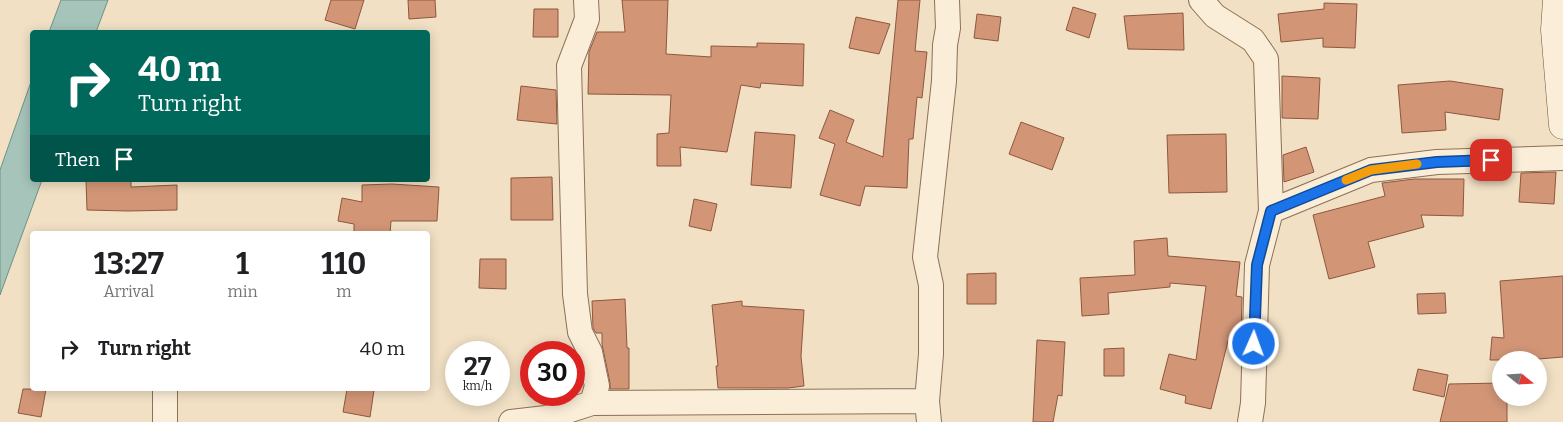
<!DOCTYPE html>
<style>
body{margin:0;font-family:Bitter,serif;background:#f6f6f6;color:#202124;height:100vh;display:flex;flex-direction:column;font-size:19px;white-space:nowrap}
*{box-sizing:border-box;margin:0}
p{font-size:16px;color:#757577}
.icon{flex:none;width:28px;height:28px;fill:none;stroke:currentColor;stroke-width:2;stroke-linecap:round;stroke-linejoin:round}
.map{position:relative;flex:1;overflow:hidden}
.panel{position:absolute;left:30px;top:231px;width:400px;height:160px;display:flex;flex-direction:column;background:#fff;border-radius:5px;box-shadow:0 2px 12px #0003}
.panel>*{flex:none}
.banner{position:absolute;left:30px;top:30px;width:400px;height:152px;border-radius:5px;box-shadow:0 2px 12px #0003;background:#00695c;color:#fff;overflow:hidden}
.needle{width:32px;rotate:108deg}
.fabs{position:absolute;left:1492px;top:351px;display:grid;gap:10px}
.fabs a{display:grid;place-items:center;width:55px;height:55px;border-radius:50%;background:#fff;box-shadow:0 2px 12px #0003;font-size:25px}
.speed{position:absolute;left:445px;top:341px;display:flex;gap:10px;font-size:25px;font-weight:700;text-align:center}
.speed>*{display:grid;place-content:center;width:65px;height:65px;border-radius:50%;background:#fff;box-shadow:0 2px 12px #0003;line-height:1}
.speed small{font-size:12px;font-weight:400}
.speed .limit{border:8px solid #d22;background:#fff;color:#111}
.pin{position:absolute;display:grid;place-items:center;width:42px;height:42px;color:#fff;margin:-21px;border-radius:10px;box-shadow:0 2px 8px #0006}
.me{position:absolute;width:55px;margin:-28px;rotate:2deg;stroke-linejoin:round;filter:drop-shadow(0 0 4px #0008)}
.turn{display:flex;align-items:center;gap:18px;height:105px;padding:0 25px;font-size:22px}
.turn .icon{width:65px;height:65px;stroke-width:2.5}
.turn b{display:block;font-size:35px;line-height:42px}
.then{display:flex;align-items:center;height:48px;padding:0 25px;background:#0003;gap:10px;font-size:19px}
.eta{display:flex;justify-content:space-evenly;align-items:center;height:85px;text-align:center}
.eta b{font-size:30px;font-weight:700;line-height:35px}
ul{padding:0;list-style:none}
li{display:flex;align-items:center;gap:15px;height:65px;padding:0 25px}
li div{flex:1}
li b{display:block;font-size:19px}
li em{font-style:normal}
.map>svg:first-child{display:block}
.water{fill:#a6c4b9;stroke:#6c9386}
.building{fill:#d29677;stroke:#8e573d}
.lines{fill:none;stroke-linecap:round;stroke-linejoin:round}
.street-casing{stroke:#8d7059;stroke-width:26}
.secondary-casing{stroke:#6f513c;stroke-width:29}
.street{stroke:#fbeed8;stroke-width:24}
.secondary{stroke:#fbeed8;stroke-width:28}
.route-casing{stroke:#114b97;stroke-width:12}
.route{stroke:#1a73e8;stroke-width:9}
.slow{stroke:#f59e0b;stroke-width:9}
</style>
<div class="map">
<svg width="1563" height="422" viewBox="0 0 1563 422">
<rect width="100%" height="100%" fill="#f1e0c4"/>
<!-- water -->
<path class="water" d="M 61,0 L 108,0 L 96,32 L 49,32 Z
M 32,79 L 32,180 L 42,180 L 0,295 L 0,170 Z"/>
<!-- building -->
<path class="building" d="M 331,0 L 364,0 L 355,29 L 325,20 Z
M 408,0 L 435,0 L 436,17 L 409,19 Z
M 622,0 L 668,0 L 666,54 L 711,57 L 711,46 L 757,47 L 757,43 L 804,44 L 803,86 L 761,83 L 760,88 L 741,85 L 727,152 L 680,147 L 681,166 L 657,166 L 657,134 L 669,133 L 671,95 L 588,94 L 589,52 L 597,32 L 625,32 Z
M 898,0 L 920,0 L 915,51 L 927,52 L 922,98 L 917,97 L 913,139 L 909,139 L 907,188 L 865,186 L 860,206 L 820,195 L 835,144 L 819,138 L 830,110 L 854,120 L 846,142 L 883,157 Z
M 1324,3 L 1357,4 L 1355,48 L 1323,47 L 1323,38 L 1281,42 L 1278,14 L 1324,9 Z
M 1073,7 L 1096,14 L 1089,38 L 1066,30 Z
M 534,9 L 558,9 L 558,37 L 533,37 Z
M 1183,13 L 1184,50 L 1128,49 L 1124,16 Z
M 977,14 L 1001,17 L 998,41 L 974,38 Z
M 856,17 L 890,24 L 879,54 L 849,48 Z
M 1282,76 L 1320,78 L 1318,119 L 1282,118 Z
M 1450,81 L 1503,89 L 1499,120 L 1445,112 L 1446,130 L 1402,133 L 1398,85 Z
M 521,86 L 556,90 L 557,124 L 517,120 Z
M 1021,122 L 1064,138 L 1052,170 L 1009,154 Z
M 755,132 L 795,135 L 791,188 L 751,185 Z
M 1226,134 L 1227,192 L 1169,193 L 1167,135 Z
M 1306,147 L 1314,172 L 1284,182 L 1283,155 Z
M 1556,172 L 1554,204 L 1519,202 L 1521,173 Z
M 552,177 L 553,220 L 511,220 L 511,178 Z
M 1414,179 L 1464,179 L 1463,216 L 1421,215 L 1424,227 L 1368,242 L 1375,267 L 1329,279 L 1313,215 L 1385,196 L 1382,183 Z
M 86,180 L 131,180 L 131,187 L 177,185 L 177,210 L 128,211 L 87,210 Z
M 392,184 L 439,187 L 437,221 L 391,221 L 390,234 L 354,234 L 354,224 L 338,221 L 342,198 L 362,202 L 362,185 Z
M 694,199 L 717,204 L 711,231 L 689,226 Z
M 1167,238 L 1168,256 L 1240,262 L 1236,296 L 1242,297 L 1241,343 L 1228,341 L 1211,409 L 1185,403 L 1186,396 L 1160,389 L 1169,354 L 1196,360 L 1206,286 L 1170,283 L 1170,287 L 1108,293 L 1109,314 L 1082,316 L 1080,278 L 1135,275 L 1134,241 Z
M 480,259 L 506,259 L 506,289 L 479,288 Z
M 996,273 L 996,304 L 967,304 L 967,274 Z
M 1563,276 L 1563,357 L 1526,360 L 1490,360 L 1492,337 L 1504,338 L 1500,281 Z
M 1445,293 L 1446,313 L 1418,314 L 1417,294 Z
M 625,299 L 627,348 L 629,348 L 629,389 L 610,389 L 610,383 L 602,344 L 602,333 L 596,333 L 593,328 L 592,301 Z
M 742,301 L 742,306 L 804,310 L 801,356 L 804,386 L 788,388 L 718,388 L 716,366 L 718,366 L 712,305 Z
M 1037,340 L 1065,342 L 1062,396 L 1058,395 L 1053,422 L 1033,422 Z
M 1124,348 L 1124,376 L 1104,376 L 1104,349 Z
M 1418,369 L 1448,375 L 1444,397 L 1413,390 Z
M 1501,383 L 1501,398 L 1507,398 L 1507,422 L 1440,422 L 1449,384 Z
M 23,389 L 46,389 L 41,417 L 18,413 Z
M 347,389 L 374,390 L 370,417 L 343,412 Z"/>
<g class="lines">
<!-- street casing -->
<g class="street-casing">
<path id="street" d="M 1201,0 L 1215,16 L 1253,40 L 1266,59 L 1271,211 L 1257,265 L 1253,403 L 1250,422
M 1271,211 L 1371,170 L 1437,162 L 1563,158
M 165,389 L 165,422
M 592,403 L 927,401
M 511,422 L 546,418 L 592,403 L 597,386 L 590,352 L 580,332 L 575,294 L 569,66 L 587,19 L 586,0
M 929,422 L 927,401 L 931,354 L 931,285 L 925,257 L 944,81 L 945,45 L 948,28 L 947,0"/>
</g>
<!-- secondary casing -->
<g class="secondary-casing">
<path id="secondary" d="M 1557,0 L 1555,30 L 1563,125"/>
</g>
<!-- street -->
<use href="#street" class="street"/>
<!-- secondary -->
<use href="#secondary" class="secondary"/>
</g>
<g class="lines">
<!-- route casing -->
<g class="route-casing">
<path id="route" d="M 1254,344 L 1257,265 L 1271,211 L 1371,170 L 1437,162 L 1491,160"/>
</g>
<!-- route -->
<use href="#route" class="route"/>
<!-- slow -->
<path class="slow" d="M 1346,180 L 1371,170 L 1417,164"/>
</g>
</svg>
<div class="fabs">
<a><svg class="needle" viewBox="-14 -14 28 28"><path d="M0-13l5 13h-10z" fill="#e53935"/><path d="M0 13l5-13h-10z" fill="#757577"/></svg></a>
</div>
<div class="speed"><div>27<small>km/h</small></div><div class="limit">30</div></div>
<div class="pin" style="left:1491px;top:160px;background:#d93025"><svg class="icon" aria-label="arrive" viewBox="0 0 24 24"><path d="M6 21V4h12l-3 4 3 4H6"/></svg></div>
<svg class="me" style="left:1254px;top:344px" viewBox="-20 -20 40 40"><circle r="17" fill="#1a73e8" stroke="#fff" stroke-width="3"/><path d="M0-11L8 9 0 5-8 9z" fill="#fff"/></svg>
<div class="banner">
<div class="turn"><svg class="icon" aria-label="right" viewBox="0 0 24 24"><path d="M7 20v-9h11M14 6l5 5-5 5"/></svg><div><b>40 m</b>Turn right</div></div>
<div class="then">Then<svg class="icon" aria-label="arrive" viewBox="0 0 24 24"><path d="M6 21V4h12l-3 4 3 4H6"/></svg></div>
</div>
<section class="panel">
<div class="eta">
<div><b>13:27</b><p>Arrival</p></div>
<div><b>1</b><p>min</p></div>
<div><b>110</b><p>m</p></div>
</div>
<ul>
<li><svg class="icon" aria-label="right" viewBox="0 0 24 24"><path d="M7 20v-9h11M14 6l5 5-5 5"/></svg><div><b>Turn right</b></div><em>40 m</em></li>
</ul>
</section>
</div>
